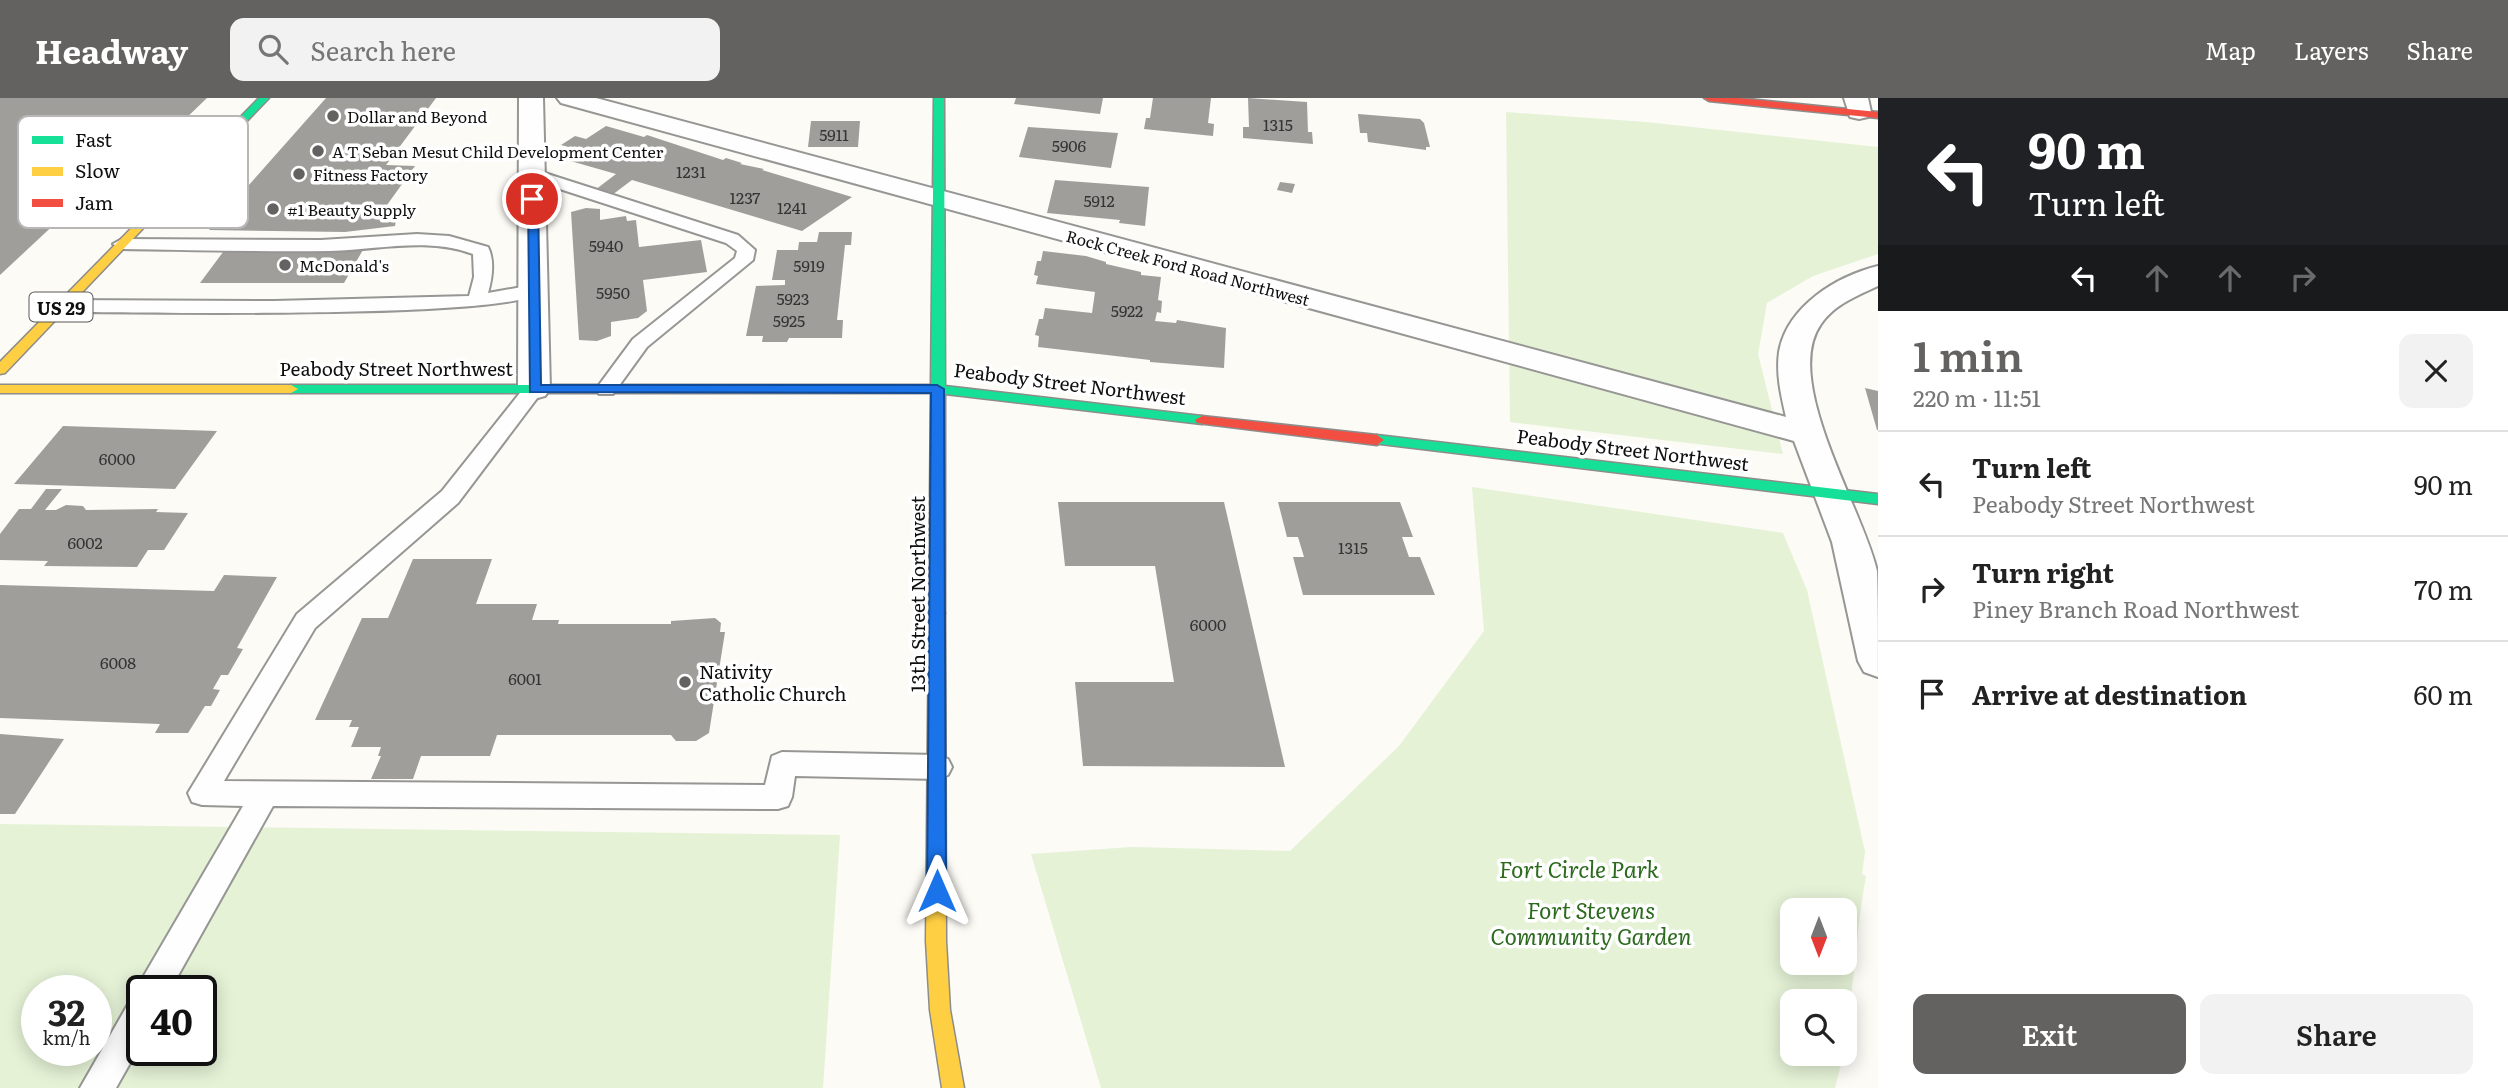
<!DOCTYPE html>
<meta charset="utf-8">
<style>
body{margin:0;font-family:Literata,serif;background:#f2f2f2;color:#222;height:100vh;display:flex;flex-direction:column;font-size:26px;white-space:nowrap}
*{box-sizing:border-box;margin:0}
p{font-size:23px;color:#767676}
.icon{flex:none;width:38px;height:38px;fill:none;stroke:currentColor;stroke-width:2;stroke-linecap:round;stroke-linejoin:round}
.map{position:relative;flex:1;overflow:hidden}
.panel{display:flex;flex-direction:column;background:#fff;width:630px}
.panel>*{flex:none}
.guide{background:#202124;color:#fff;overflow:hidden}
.needle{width:46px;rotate:180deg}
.buttons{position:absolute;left:1780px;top:800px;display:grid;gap:14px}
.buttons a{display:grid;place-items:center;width:77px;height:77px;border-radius:14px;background:#fff;box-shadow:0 4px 18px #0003;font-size:35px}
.speed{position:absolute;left:21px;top:877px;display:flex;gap:14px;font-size:35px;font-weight:700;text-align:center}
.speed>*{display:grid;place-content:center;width:91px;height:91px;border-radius:50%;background:#fff;box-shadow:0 4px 18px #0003;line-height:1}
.speed small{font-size:18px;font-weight:400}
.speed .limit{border:4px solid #111;border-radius:10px;background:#fff;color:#111}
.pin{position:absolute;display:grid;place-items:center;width:60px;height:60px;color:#fff;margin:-30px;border:4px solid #fff;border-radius:50%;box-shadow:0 2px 7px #0007}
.me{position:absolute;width:77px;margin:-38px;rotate:0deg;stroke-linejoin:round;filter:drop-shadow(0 0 5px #0008)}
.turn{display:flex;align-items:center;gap:24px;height:147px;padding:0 35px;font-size:32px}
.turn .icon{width:91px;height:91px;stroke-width:2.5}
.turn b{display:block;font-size:49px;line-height:60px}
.lanes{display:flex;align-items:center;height:66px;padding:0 35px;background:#0003;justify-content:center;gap:35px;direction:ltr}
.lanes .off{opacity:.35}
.round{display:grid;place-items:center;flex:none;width:74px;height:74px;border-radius:14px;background:#f2f2f2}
.overview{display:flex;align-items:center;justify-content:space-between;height:119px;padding:0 35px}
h1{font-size:42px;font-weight:600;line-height:52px;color:#636260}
.cta{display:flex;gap:14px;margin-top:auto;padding:14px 35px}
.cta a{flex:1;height:80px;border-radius:14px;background:#636260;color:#fff;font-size:28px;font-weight:600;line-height:80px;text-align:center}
.cta a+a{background:#f2f2f2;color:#222}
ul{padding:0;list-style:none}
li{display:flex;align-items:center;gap:21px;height:105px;padding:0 35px;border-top:2px solid #e0e0e0}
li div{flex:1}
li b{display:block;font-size:26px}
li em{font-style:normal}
header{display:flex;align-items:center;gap:42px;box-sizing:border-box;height:98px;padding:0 35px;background:#636260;color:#fff}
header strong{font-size:33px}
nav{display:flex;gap:38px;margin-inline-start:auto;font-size:24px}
.search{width:490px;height:63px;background:#f2f2f2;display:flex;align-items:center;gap:18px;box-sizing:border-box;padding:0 24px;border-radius:14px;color:#767676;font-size:26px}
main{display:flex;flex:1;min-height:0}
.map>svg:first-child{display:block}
.green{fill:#e5f2d6;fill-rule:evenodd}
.building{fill:#a09e9b}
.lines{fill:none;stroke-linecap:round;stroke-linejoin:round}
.lane-casing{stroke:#969694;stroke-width:4}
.street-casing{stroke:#969694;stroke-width:4}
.fast-casing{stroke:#8d8c8a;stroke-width:3}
.slow-casing{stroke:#8d8c8a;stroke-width:3}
.jam-casing{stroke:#8d8c8a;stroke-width:3}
.lane{fill:#fffefe;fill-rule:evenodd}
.street{fill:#fffefe;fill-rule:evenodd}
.fast{fill:#16e098;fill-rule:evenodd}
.slow{fill:#ffcf43;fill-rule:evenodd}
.jam{fill:#f24e42;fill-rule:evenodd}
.route{fill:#1a73e8;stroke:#114b97;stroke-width:2}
.poi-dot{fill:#636260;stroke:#fff;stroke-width:2.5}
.labels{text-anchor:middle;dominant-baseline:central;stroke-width:7;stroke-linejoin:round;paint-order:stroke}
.far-poi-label{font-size:16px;fill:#101010;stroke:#fff;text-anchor:start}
.number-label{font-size:16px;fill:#343433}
.far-street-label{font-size:16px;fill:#101010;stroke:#fff}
.shield{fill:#fff;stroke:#585858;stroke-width:2}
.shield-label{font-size:18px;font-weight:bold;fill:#101010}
.street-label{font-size:19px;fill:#101010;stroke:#fff}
.poi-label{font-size:19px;fill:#101010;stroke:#fff;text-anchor:start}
.near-park-label{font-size:23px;font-style:italic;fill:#2c6a1e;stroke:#fff}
.key{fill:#fff;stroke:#b7b7b7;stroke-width:2}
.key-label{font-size:19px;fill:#101010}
</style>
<header>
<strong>Headway</strong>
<div class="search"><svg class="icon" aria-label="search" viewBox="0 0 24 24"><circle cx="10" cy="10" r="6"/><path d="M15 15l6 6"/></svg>Search here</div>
<nav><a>Map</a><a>Layers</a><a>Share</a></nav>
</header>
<main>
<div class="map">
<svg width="1878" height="990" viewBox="0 0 1878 990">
<rect width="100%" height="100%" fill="#fcfbf6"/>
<!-- green -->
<path class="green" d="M 1506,14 L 1646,24 L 1878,49 L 1878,156 L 1813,178 L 1767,205 L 1758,256 L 1783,356 L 1510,324 Z
M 1472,389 L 1783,435 L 1807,492 L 1865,754 L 1862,776 L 1866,778 C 1853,848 1854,921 1835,990 L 1101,990 L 1031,756 L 1132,749 L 1290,753 L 1399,648 L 1484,533 ZM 1844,812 L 1844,864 L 1792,864 L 1792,812 ZM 1792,903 L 1844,903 L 1844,956 L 1792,956 Z
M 0,726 L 840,737 L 823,990 L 0,990 ZM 37,892 L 96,892 L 96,952 L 37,952 ZM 142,892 L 201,892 L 201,952 L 142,952 Z"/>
<!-- building -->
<path class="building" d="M 0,0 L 207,0 L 153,52 L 134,52 L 0,177 Z
M 326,0 L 436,0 L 386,67 L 415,68 L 382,114 L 398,112 L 395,128 L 345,134 L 209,132 Z
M 1016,0 L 1103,0 L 1100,16 L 1014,6 Z
M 1153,0 L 1211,0 L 1208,25 L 1214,26 L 1213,38 L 1144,31 L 1146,20 L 1150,20 Z
M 1248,0 L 1307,4 L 1308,34 L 1312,34 L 1313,46 L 1243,40 L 1243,29 L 1249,29 Z
M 1358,16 L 1420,21 L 1424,25 L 1430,49 L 1426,49 L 1426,52 L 1368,44 L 1367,35 L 1360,35 Z
M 811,23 L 860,23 L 858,49 L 808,49 Z
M 606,28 L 644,39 L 647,37 L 723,62 L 726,60 L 742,65 L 740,66 L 764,71 L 762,72 L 852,99 L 802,133 L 632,82 L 612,97 L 595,92 L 616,76 L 567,62 L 576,56 L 567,53 L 572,50 L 561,47 L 575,38 L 586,41 Z
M 1028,29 L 1118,35 L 1111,70 L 1019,59 Z
M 1055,82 L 1149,89 L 1145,128 L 1119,125 L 1120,122 L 1047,115 Z
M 1280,84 L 1295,86 L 1292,95 L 1277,92 Z
M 586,110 L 600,111 L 600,122 L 626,118 L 627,123 L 636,122 L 639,149 L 701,142 L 707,174 L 643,182 L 647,213 L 638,220 L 611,224 L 611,238 L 597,243 L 579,242 L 571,114 Z
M 819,134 L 852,134 L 851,147 L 845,147 L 837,222 L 843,222 L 842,240 L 789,240 L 787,244 L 762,244 L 763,238 L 746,238 L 756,188 L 785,187 L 785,182 L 772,182 L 777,152 L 798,152 L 799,144 L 817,144 Z
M 226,150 L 364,150 L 344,185 L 200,185 Z
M 1043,153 L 1086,158 L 1106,164 L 1106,166 L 1141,174 L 1141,177 L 1161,179 L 1158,202 L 1162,203 L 1161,215 L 1157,214 L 1155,223 L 1176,225 L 1177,222 L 1226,230 L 1224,270 L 1150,264 L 1150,262 L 1038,249 L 1039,238 L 1035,237 L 1039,221 L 1043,221 L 1045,210 L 1092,215 L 1095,194 L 1036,186 L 1038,178 L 1034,177 L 1037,163 L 1041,163 Z
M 1865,290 L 1878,293 L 1878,332 L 1877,332 Z
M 63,328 L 217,333 L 175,391 L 14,386 Z
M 46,391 L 62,391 L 45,412 L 56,412 L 66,407 L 83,408 L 86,412 L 158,411 L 156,414 L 188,415 L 164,452 L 148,452 L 137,469 L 44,468 L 48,463 L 0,462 L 0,436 L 19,411 L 31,411 Z
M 1058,404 L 1224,404 L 1285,669 L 1083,668 L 1075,584 L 1174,584 L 1155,468 L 1065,468 Z
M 1278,404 L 1400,404 L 1413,439 L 1402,439 L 1409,459 L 1420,459 L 1435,497 L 1303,497 L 1293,459 L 1304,459 L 1298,439 L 1287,439 Z
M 413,461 L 492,461 L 476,506 L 537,506 L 532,522 L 559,522 L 558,526 L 671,526 L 671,523 L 715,520 L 721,525 L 720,534 L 725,534 L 709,635 L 696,643 L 676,643 L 671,637 L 497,637 L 490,658 L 421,658 L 413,681 L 371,681 L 381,658 L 378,658 L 381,649 L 351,649 L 359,629 L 349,629 L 352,622 L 315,622 L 362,520 L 388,520 Z
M 224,477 L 277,479 L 237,550 L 243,551 L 228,577 L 221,577 L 213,591 L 220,592 L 211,608 L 205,608 L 188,635 L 155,635 L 160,626 L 0,620 L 0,487 L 214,493 Z
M 0,636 L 64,641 L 15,716 L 0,716 Z"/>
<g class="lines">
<!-- lane casing -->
<g class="lane-casing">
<path id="lane" d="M 532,71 L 738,137 L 755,152 L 753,162 L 647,249 L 613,296 L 599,296 L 596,291 L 633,241 L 735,160 L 737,153 L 726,145 L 526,80 L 524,76 L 526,72 Z
M 417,136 L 449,138 L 488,149 C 495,163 492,181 488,195 L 533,187 L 542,193 C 520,222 122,214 62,214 L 52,208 L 62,202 L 274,203 L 469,198 L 474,179 L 473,156 C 427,139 378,152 330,153 C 261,154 191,152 122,151 L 113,146 L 122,141 L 321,142 Z
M 534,284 L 541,286 L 544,291 L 458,405 L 315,530 L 224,683 L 765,687 L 772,658 L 782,654 L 938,657 L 948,661 L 952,669 L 948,677 L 938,681 L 795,678 L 792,699 L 788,708 L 778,711 L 273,708 L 170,892 L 142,892 L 142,944 L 116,990 L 80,990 L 131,901 L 139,897 L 137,892 L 142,881 L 243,708 L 202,707 L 192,704 L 188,695 L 297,516 L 442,393 L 527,286 Z"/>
</g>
<!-- street casing -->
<g class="street-casing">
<path id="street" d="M 519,0 L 543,0 L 550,291 L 545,298 L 534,301 L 523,298 L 518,291 Z
M 557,0 L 596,0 L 1786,319 C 1781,297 1776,276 1779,254 C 1787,208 1837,178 1878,168 L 1878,188 C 1857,198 1835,206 1821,226 C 1781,282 1863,411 1877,473 C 1878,498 1878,551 1878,579 L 1864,574 L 1858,563 L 1832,444 L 1794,343 L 561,5 Z
M 1844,0 L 1868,0 L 1871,14 L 1868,19 L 1859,21 L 1850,19 Z"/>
</g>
<!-- fast casing -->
<g class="fast-casing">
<path id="fast" d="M 259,0 L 269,0 L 171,102 L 163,102 L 163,98 Z
M 934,0 L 944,0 L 945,288 L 1202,318 L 1209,322 L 1202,326 L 945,296 L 945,515 L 943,519 L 931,519 L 929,515 L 931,295 L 291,295 L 284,291 L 291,287 L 931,287 Z
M 1377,337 L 1878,396 L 1878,406 L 1372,345 L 1370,342 L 1372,339 Z"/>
</g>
<!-- slow casing -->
<g class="slow-casing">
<path id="slow" d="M 163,98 L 172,100 L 5,275 L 0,276 L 0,264 Z
M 0,287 L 291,287 L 298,291 L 291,295 L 0,295 Z
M 937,509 L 943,511 L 945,515 L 946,843 L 950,912 L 964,990 L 942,990 L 930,912 L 926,843 L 929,515 L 931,511 Z"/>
</g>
<!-- jam casing -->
<g class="jam-casing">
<path id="jam" d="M 1704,0 L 1738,0 L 1878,14 L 1878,20 L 1709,3 Z
M 1202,318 L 1377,337 L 1384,342 L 1377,347 L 1197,325 L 1195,322 Z"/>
</g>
<!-- lane -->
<use href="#lane" class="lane"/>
<!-- street -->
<use href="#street" class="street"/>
<!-- fast -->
<use href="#fast" class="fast"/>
<!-- slow -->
<use href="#slow" class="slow"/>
<!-- jam -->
<use href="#jam" class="jam"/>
</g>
<!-- route -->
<path class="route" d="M 528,99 L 538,101 L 541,287 L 937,287 L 944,291 L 946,793 L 944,800 L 937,802 L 930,800 L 927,793 L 931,295 L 530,294 Z"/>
<!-- markers -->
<g class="poi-dot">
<circle cx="333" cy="18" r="7"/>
<circle cx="318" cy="53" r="7"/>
<circle cx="299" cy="76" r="7"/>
<circle cx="273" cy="111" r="7"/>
<circle cx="285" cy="167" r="7"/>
<circle cx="685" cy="584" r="7"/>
</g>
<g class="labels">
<!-- far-poi labels -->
<g class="far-poi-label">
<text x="347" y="18">Dollar and Beyond</text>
<text x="332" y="53">A T Seban Mesut Child Development Center</text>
<text x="313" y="76">Fitness Factory</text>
<text x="287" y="111">#1 Beauty Supply</text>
<text x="299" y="167">McDonald's</text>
</g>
<!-- number labels -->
<g class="number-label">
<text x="1278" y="26">1315</text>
<text x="834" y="36">5911</text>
<text x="1069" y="47">5906</text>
<text x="691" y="73">1231</text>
<text x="745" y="99">1237</text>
<text x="1099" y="102">5912</text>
<text x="792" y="109">1241</text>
<text x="606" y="147">5940</text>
<text x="809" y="167">5919</text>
<text x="613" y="194">5950</text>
<text x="793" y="200">5923</text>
<text x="1127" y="212">5922</text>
<text x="789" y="222">5925</text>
<text x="117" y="360">6000</text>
<text x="85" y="444">6002</text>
<text x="1353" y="449">1315</text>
<text x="1208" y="526">6000</text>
<text x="118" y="564">6008</text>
<text x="525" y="580">6001</text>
</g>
<!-- far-street labels -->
<g class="far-street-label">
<text transform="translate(1188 169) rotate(15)">Rock Creek Ford Road Northwest</text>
</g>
<!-- shield labels -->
<rect class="shield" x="29.5" y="194.5" width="63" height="29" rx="5"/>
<g class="shield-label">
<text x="61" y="209">US 29</text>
</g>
<!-- street labels -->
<g class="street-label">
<text x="396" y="270">Peabody Street Northwest</text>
<text transform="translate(1070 285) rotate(7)">Peabody Street Northwest</text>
<text transform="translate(1633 351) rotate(7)">Peabody Street Northwest</text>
<text transform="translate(917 496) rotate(-90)">13th Street Northwest</text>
</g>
<!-- poi labels -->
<g class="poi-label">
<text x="699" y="573">Nativity<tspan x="699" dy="22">Catholic Church</tspan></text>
</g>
<!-- near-park labels -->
<g class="near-park-label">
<text x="1579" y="770">Fort Circle Park</text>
<text x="1591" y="811">Fort Stevens<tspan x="1591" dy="26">Community Garden</tspan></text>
</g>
</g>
<!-- legend -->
<rect x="18" y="18" width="230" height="112" rx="10" class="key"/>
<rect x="32" y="38" width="31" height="8" fill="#16e098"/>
<rect x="32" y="69" width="31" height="9" fill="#ffcf43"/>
<rect x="32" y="101" width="31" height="8" fill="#f24e42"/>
<g class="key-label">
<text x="75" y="49">Fast</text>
<text x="75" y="80">Slow</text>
<text x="75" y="112">Jam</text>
</g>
</svg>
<div class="buttons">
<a><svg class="needle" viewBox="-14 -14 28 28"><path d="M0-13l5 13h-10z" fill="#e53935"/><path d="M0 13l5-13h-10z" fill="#767676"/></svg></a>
<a><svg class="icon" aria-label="search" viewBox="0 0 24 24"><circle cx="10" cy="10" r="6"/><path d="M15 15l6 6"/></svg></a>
</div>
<div class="speed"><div>32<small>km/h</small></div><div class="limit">40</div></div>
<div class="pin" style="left:532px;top:101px;background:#d93025"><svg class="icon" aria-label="arrive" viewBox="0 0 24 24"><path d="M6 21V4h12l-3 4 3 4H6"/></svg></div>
<svg class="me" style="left:937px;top:793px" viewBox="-20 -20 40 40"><path d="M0-17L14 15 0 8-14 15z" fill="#1a73e8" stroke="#fff" stroke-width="4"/></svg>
</div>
<section class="panel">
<div class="guide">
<div class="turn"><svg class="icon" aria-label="left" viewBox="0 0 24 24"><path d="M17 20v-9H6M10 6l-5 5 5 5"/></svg><div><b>90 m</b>Turn left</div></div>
<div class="lanes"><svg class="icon" aria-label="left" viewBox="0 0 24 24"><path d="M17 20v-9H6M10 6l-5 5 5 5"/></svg><svg class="icon off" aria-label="ahead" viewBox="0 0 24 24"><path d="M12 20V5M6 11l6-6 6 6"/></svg><svg class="icon off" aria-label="ahead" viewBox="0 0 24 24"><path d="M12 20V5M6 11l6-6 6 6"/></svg><svg class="icon off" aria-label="right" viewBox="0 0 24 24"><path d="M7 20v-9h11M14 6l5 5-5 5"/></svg></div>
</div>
<div class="overview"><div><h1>1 min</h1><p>220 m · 11:51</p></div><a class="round"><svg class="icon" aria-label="close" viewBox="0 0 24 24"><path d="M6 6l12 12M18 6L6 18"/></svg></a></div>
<ul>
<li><svg class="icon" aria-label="left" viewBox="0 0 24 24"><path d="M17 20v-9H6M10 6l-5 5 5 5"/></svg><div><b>Turn left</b><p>Peabody Street Northwest</p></div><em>90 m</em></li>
<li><svg class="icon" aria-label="right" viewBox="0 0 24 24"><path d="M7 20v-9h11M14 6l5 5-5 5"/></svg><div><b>Turn right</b><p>Piney Branch Road Northwest</p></div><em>70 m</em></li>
<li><svg class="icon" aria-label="arrive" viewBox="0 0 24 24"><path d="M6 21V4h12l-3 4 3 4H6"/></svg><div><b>Arrive at destination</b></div><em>60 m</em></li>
</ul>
<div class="cta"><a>Exit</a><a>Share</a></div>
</section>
</main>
